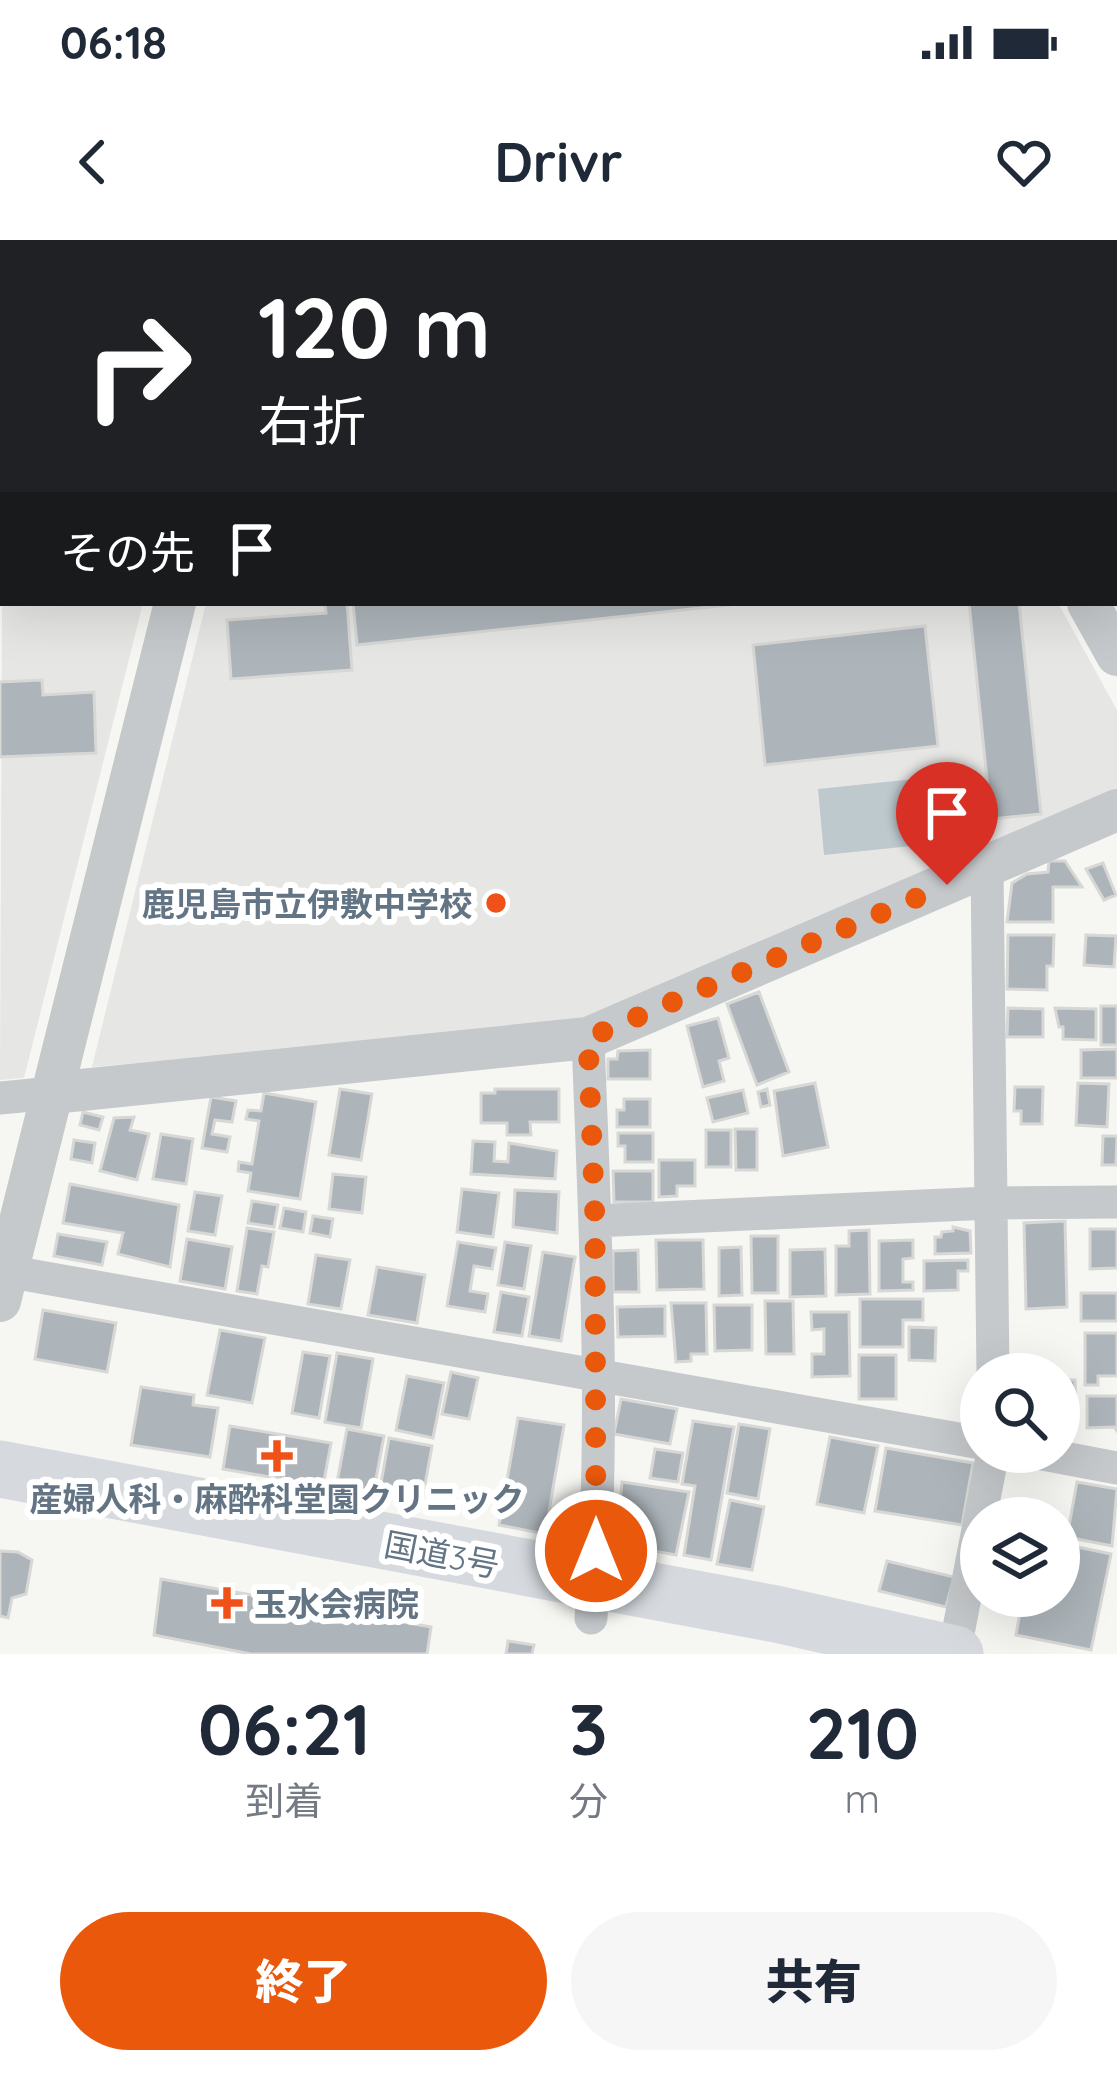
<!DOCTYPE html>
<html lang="ja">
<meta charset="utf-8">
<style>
body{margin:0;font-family:Quicksand,"Noto Sans JP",sans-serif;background:#f6f6f7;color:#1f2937;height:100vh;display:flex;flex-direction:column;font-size:45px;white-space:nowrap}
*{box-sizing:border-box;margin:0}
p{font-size:39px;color:#747a83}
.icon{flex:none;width:66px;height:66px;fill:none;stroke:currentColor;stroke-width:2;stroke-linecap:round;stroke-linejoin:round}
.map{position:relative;height:1414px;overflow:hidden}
.side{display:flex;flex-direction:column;background:#fff;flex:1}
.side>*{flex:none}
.hud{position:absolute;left:0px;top:0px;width:1119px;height:366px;box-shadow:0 12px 48px #0002;background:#202124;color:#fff;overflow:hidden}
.controls{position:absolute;left:960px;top:1113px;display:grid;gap:24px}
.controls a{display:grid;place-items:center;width:120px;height:120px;border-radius:50%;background:#fff;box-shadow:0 12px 48px #0002;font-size:60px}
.pin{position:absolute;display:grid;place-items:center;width:102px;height:102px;color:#fff;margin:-123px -51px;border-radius:50% 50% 50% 0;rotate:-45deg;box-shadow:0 0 12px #0007}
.pin .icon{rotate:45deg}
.me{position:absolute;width:132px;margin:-66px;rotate:0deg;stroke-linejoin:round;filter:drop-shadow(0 0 9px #0008)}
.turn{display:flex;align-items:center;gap:42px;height:252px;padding:0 60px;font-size:54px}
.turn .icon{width:156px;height:156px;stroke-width:2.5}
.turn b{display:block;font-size:84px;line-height:102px}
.then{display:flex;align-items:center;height:114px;padding:0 60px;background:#0003;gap:24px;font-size:45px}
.eta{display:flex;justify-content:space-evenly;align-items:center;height:204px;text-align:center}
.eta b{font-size:72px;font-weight:800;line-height:84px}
.button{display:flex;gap:24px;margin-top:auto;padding:24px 60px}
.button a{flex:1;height:138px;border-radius:72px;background:#ea580c;color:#fff;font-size:48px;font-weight:800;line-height:138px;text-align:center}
.button a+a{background:#f6f6f7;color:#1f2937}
.status{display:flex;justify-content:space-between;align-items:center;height:84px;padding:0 60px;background:#fff;direction:ltr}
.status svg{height:33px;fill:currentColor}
header{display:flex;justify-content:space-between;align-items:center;height:156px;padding:0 60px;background:#fff;font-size:54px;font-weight:800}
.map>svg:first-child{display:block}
.built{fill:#e6e7e5}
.green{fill:#d6ded3}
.water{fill:#bec9ce}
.building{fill:#adb5ba;stroke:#d7d7d5;stroke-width:3}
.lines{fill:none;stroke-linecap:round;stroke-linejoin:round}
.minor{stroke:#c5c9cc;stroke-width:33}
.tertiary{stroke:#c5c9cc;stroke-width:42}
.trunk{stroke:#d6dadf;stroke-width:57}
.route{stroke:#ea580c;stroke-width:21;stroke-dasharray:0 37.8}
.poi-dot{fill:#ef5119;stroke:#fff;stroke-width:4.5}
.labels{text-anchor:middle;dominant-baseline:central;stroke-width:12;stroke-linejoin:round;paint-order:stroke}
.poi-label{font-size:33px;font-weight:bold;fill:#637585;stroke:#fff;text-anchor:end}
.street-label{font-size:33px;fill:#637585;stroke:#fff}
</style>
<div class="status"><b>06:18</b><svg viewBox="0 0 49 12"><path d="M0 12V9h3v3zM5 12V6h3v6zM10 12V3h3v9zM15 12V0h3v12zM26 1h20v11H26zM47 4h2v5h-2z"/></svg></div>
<header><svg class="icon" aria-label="back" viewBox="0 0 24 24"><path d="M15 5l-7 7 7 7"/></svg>Drivr<svg class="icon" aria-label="heart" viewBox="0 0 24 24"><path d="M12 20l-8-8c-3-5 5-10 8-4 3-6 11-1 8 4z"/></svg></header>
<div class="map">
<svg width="1117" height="1414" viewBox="0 0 1117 1414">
<rect width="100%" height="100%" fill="#f6f6f2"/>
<!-- built -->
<path class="built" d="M 3,145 L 3,363 L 143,363 L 24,838 L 0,840 Z
M 206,363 L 1058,363 L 1117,470 L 1117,552 L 603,774 L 555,787 L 92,827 Z"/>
<!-- green -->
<path class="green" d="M 0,0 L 233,0 L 3,3 L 0,146 Z"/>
<!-- water -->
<path class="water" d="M 924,538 L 931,604 L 824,615 L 818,549 Z"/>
<!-- building -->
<path class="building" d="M 156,0 L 222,0 L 156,3 Z
M 793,0 L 839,0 L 839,3 L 783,3 Z
M 1035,0 L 1093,0 L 1035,3 Z
M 325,363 L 347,363 L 352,430 L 231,439 L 227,380 L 326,373 Z
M 353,363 L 747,363 L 357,405 Z
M 969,363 L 1019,363 L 1041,574 L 991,579 Z
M 925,386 L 938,506 L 765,525 L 753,405 Z
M 42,440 L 43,455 L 94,452 L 96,513 L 0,517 L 0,442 Z
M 1049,621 L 1065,621 L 1082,647 L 1053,647 L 1053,682 L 1007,682 L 1012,643 L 1027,634 L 1048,632 Z
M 1103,623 L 1116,655 L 1104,660 L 1086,629 Z
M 1008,695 L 1054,695 L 1053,726 L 1047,726 L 1047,750 L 1007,749 Z
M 1086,695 L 1116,696 L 1114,727 L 1084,725 Z
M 759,752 L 789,832 L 757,845 L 727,764 Z
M 1101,766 L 1117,766 L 1117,805 L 1101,805 Z
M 1008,768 L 1043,769 L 1043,797 L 1007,797 Z
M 1055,768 L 1096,769 L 1096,800 L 1063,799 L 1063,787 L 1059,787 Z
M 718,778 L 729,818 L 719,821 L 724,841 L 703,847 L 687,786 Z
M 1117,809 L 1117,838 L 1081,838 L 1081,810 Z
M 650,810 L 650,839 L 608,839 L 608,819 L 617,819 L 618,811 Z
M 815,843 L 828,907 L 783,916 L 774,851 Z
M 1078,843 L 1109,844 L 1107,887 L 1076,885 Z
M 1015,847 L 1043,847 L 1042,884 L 1021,884 L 1021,871 L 1014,871 Z
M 340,849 L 372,854 L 361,920 L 329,915 Z
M 495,849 L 559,849 L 559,882 L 530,882 L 531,895 L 507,895 L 507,883 L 481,883 L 481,853 L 495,853 Z
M 767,849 L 770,865 L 761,867 L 758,852 Z
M 743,850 L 748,873 L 713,882 L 707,858 Z
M 264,853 L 316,862 L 300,959 L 248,951 L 251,933 L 238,931 L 239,922 L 252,924 L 259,881 L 246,879 L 248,870 L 261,871 Z
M 211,857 L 236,861 L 232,882 L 215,880 L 212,894 L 230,897 L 227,912 L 202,908 Z
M 624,859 L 650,859 L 650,887 L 617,887 L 617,870 L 624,870 Z
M 83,872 L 103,877 L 99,890 L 80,885 Z
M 134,877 L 130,890 L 149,894 L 137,940 L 100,931 L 114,878 Z
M 735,889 L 757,889 L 757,930 L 736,930 Z
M 706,890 L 731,890 L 731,927 L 706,927 Z
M 618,893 L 653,893 L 653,922 L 625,922 L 625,906 L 618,906 Z
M 161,894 L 193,899 L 186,944 L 153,939 Z
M 1103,896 L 1117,896 L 1116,925 L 1102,925 Z
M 74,900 L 95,903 L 92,923 L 71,919 Z
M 473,901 L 495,902 L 494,921 L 508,922 L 509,903 L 557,911 L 555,939 L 471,934 Z
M 659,920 L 695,920 L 695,946 L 677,946 L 677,956 L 659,957 Z
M 613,931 L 653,931 L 653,962 L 614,962 Z
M 333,934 L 366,937 L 362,973 L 329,969 Z
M 70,944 L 179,965 L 170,1027 L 118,1014 L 123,993 L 63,983 Z
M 462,949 L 499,953 L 493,997 L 457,992 Z
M 515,950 L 559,952 L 557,993 L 513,987 Z
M 195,952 L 222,956 L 215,995 L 188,991 Z
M 252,961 L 278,965 L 274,987 L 248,983 Z
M 284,968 L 306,972 L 303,992 L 280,988 Z
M 313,976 L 333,979 L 330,997 L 310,993 Z
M 1065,981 L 1067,1067 L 1026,1069 L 1024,983 Z
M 953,987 L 970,991 L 971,1013 L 935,1014 L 935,997 L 941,997 L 942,992 L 953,991 Z
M 247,988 L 274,992 L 268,1027 L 262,1026 L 257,1054 L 237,1051 Z
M 1090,989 L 1117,989 L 1117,1028 L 1090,1029 Z
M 869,990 L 870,1054 L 836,1055 L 836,1006 L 849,1006 L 849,991 Z
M 58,994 L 107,1002 L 102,1025 L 54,1016 Z
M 751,996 L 778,996 L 778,1053 L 752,1053 Z
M 187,999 L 232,1007 L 225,1049 L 180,1041 Z
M 656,1000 L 703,1000 L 704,1049 L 657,1050 Z
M 913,1000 L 913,1018 L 903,1019 L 903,1042 L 913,1042 L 913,1050 L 879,1051 L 879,1001 Z
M 458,1002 L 496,1008 L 492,1029 L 474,1026 L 470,1051 L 488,1054 L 485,1072 L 447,1066 Z
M 505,1002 L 531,1006 L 524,1049 L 498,1045 Z
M 741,1007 L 742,1055 L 719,1056 L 719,1008 Z
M 825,1009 L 826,1056 L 790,1057 L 790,1010 Z
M 638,1010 L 639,1052 L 613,1052 L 613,1011 Z
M 543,1012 L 575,1017 L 561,1101 L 529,1096 Z
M 316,1015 L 350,1020 L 341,1069 L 308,1064 Z
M 968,1020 L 968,1031 L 958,1031 L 958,1050 L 924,1051 L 924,1021 Z
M 377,1027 L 425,1035 L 417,1083 L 368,1075 Z
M 501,1052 L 529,1057 L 522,1096 L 494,1092 Z
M 1081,1053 L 1117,1053 L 1117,1081 L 1081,1081 Z
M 860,1059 L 923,1059 L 923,1080 L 903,1080 L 903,1107 L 860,1107 Z
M 765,1061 L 793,1061 L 794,1114 L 766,1114 Z
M 671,1063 L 706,1063 L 707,1114 L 691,1114 L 691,1121 L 676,1122 Z
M 714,1065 L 752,1065 L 752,1110 L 715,1111 Z
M 665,1066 L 665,1096 L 618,1097 L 617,1067 Z
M 43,1070 L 116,1083 L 107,1132 L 35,1119 Z
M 811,1072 L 849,1072 L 850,1136 L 812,1137 L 812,1114 L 824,1114 L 824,1089 L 812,1090 Z
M 909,1087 L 936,1088 L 935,1121 L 909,1120 Z
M 220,1090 L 265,1098 L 252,1163 L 207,1155 Z
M 1085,1093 L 1117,1093 L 1117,1136 L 1098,1136 L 1098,1145 L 1085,1145 Z
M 303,1112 L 330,1116 L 319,1178 L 292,1173 Z
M 337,1113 L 373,1119 L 361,1188 L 325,1182 Z
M 859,1115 L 896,1115 L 896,1159 L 859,1159 Z
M 451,1132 L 478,1138 L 469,1179 L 442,1174 Z
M 1059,1135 L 1062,1140 L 1075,1140 L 1076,1171 L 1059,1171 Z
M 407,1136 L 444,1143 L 433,1198 L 396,1190 Z
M 141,1147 L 194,1155 L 193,1165 L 218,1168 L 210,1217 L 131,1205 Z
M 1087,1156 L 1117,1156 L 1117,1191 L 1114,1187 L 1087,1188 Z
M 621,1159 L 677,1169 L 670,1204 L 614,1194 Z
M 518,1178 L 564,1185 L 545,1294 L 499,1285 Z
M 693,1181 L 734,1187 L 711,1320 L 684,1315 L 695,1246 L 682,1244 Z
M 739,1184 L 770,1189 L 758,1259 L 727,1253 Z
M 230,1186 L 331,1203 L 323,1246 L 223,1229 Z
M 347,1189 L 384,1196 L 372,1260 L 335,1253 Z
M 830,1197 L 878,1206 L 864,1273 L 817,1264 Z
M 389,1198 L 432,1206 L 423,1256 L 380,1249 Z
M 886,1208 L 973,1223 L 962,1285 L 875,1271 Z
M 655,1209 L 683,1213 L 678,1242 L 650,1238 Z
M 622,1242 L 689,1252 L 676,1315 L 616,1304 Z
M 1077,1242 L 1117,1249 L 1112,1306 L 1067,1297 Z
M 730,1260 L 764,1267 L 752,1330 L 717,1324 Z
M 1063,1304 L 1111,1314 L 1091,1410 L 1016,1395 L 1023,1356 L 1059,1356 Z
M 0,1311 L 18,1312 L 32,1320 L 26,1354 L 12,1358 L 8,1378 L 0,1376 Z
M 887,1321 L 954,1337 L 946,1367 L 879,1351 Z
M 161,1339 L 431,1387 L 427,1414 L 251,1414 L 154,1395 Z
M 508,1401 L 534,1405 L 532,1414 L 506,1414 Z"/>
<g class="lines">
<!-- minor -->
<path class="minor" d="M 518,3 L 529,0
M 1116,114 L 1117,111
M 987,628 L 993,1134
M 588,798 C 595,990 606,1186 591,1378
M 0,858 L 52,853
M 595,981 L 989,963 L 1117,962
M 0,1030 L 981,1203
M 1032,1212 L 1117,1228
M 954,1414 L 993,1212"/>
<!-- tertiary -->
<path class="tertiary" d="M 889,0 L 890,3
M 265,3 L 265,0
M 1088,363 L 1117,415
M 52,853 L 588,798 L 1117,570
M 0,1061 L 175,363"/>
<!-- trunk -->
<path class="trunk" d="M 0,1229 L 776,1374 L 955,1414"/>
</g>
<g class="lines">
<!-- route -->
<path class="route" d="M 596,1311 L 595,981 L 588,798 L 947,645"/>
</g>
<!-- markers -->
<g class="poi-dot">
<circle cx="496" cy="663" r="12"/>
<path d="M271 1198h12v12h12v12h-12v12h-12v-12h-12v-12h12z"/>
<path d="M221 1345h12v12h12v12h-12v12h-12v-12h-12v-12h12z"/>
</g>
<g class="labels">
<!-- poi labels -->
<g class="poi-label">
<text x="472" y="663">鹿児島市立伊敷中学校</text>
<text x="277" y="1258" text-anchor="middle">産婦人科・麻酔科堂園クリニック</text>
<text x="254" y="1363" text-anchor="start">玉水会病院</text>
</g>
<!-- street labels -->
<g class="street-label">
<text transform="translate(442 1314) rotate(11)">国道3号</text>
</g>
</g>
</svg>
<div class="controls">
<a><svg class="icon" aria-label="search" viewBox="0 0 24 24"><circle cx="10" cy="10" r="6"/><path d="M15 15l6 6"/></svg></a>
<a><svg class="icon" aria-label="layers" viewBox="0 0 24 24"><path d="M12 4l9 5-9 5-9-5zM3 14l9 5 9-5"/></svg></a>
</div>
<div class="pin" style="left:947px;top:645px;background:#d93025"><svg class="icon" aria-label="arrive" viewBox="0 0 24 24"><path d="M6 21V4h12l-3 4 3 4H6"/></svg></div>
<svg class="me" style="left:596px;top:1311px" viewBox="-20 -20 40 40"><circle r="17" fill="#ea580c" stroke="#fff" stroke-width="3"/><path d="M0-11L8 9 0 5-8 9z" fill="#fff"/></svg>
<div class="hud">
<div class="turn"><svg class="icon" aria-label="right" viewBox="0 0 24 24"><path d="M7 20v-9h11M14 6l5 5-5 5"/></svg><div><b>120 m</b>右折</div></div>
<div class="then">その先<svg class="icon" aria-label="arrive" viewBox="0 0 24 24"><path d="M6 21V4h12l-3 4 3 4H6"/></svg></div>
</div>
</div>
<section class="side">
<div class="eta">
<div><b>06:21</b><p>到着</p></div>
<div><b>3</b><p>分</p></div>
<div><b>210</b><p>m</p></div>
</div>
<div class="button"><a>終了</a><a>共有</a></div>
</section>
